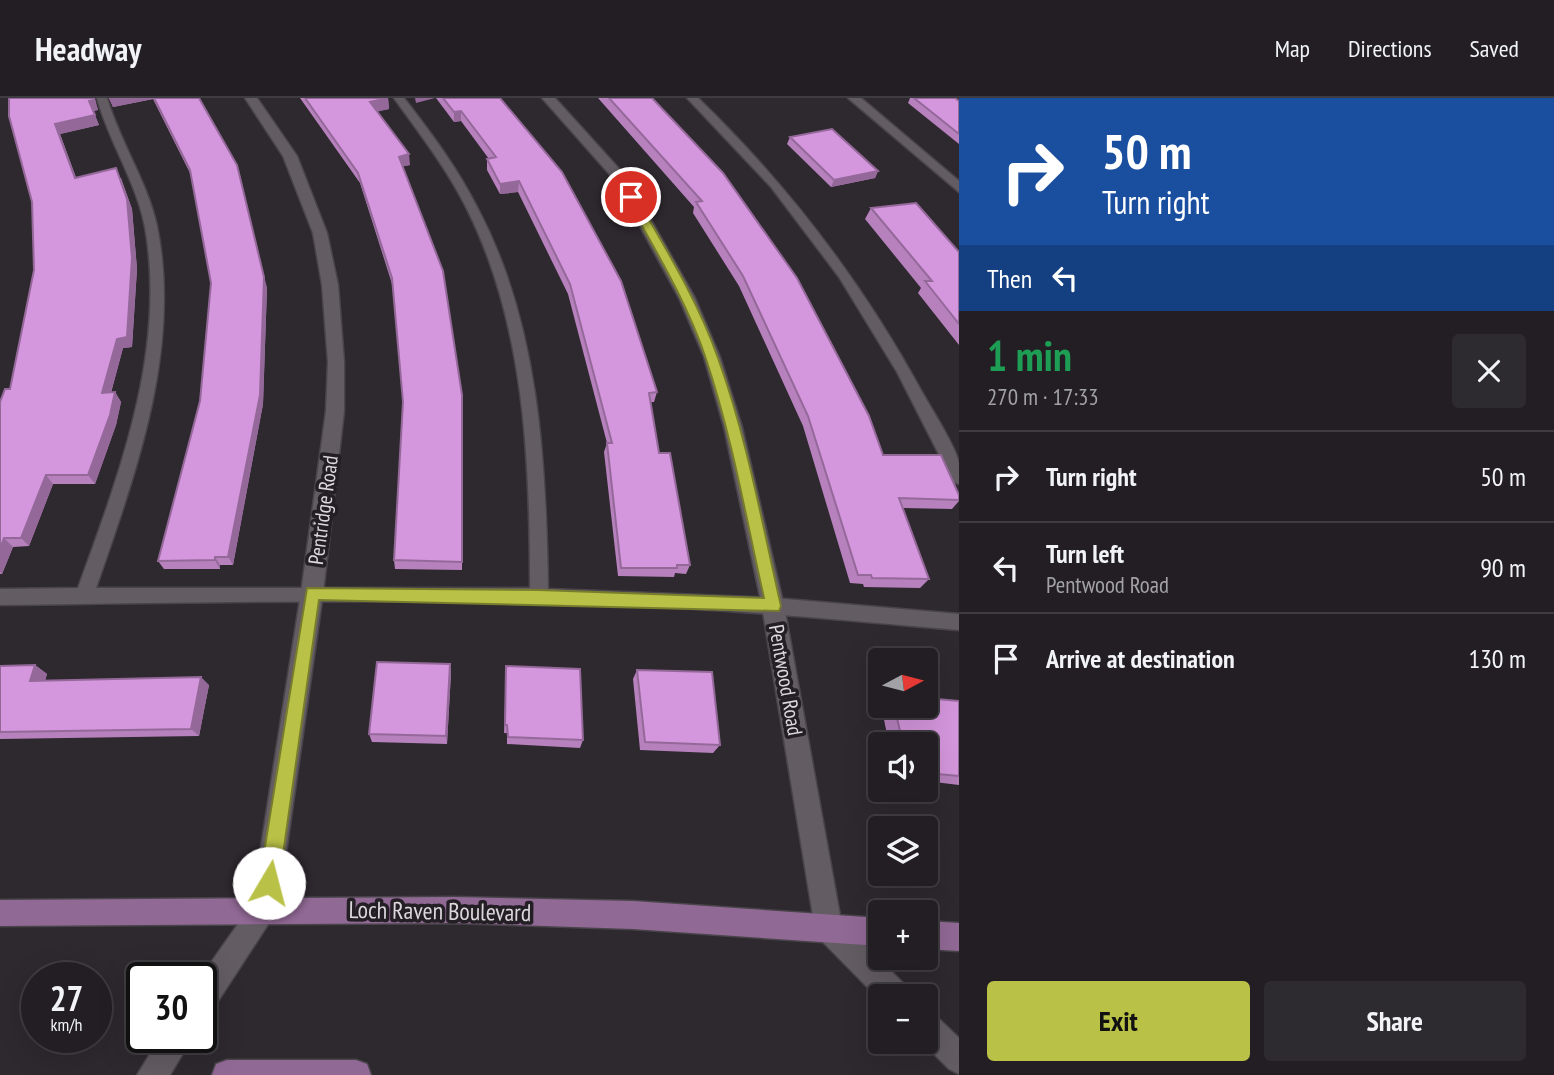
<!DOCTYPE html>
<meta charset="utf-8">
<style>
body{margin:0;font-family:"PT Sans Narrow",sans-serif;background:#2e2b30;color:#f1f3f6;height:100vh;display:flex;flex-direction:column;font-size:26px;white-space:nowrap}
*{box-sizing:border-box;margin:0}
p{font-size:23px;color:#a2a2a6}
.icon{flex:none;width:38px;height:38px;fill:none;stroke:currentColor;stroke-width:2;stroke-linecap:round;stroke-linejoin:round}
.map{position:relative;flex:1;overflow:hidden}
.sheet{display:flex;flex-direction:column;background:#221e23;width:595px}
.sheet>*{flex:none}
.top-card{background:#1a4fa0;color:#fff;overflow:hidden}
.needle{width:46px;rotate:83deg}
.buttons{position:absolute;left:868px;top:550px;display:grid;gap:14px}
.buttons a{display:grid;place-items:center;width:70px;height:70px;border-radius:7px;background:#221e23;box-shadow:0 7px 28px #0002,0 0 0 2px #3f3c41;font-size:35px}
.speed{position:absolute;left:21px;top:864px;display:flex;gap:14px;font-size:35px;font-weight:700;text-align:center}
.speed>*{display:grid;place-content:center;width:91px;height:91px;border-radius:50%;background:#221e23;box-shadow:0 7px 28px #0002,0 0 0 2px #3f3c41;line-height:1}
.speed small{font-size:18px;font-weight:400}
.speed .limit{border:4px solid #111;border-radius:10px;background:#fff;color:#111}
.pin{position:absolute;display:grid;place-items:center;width:60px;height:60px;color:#fff;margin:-30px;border:4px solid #fff;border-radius:50%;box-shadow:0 2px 7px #0007}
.me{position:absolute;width:77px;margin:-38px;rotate:8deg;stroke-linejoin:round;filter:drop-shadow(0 0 5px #0008)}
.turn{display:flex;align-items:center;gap:24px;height:147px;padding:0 28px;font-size:32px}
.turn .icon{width:91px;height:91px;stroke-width:2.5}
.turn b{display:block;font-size:49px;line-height:60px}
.then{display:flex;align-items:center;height:66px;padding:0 28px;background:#0003;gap:14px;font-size:26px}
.round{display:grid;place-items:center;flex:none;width:74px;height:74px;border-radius:7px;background:#2e2b30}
.overview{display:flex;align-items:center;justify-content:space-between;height:119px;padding:0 28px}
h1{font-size:42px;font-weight:800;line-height:52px;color:#1e9e55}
.button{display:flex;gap:14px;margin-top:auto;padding:14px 28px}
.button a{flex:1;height:80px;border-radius:7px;background:#b9c146;color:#111;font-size:28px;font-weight:800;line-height:80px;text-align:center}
.button a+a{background:#2e2b30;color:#f1f3f6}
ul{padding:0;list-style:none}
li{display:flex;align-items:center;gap:21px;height:91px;padding:0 28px;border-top:2px solid #3f3c41}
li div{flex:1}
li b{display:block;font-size:26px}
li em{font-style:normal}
header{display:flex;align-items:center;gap:42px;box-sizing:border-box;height:98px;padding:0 35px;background:#221e23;border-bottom:2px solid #3f3c41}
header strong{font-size:33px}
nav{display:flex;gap:38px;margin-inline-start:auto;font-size:24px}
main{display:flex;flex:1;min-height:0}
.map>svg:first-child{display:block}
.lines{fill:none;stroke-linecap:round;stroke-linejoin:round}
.service-casing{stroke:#49444a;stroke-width:3}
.minor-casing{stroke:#49444a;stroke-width:3}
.primary-casing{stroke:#49444a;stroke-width:3}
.service{fill:#635c63;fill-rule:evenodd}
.minor{fill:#635c63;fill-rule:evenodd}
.primary{fill:#916995;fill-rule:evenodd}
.wall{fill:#b681bd}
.shaded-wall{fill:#94699a}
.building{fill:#d496dc;stroke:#94699a;stroke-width:2}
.route{fill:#b9c146;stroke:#787d2e;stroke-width:2}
.labels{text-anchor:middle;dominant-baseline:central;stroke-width:7;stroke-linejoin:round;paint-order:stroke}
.street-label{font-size:21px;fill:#dbd7db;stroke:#241e25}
.near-street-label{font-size:24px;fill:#dbd7db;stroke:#241e25}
</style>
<header>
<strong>Headway</strong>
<nav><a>Map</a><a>Directions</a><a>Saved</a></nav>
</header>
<main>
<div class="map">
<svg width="959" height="977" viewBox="0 0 959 977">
<rect width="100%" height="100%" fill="#2e282f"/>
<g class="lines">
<!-- service casing -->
<g class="service-casing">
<path id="service" d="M 97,0 L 107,0 C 120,44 147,83 157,128 C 182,251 135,377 96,490 L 530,490 C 530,363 525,227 467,111 C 447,71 420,36 394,0 L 404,0 C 432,36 458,71 478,111 C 539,226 546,363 548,491 L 774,500 L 959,516 L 959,532 C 866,524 772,515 679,510 C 453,499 226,504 0,507 L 0,491 L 78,490 C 119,377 167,252 145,129 C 136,83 109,44 97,0 Z
M 687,0 L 698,0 C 788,87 862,184 922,294 C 932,312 955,347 959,365 C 959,371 959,380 959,386 L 953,384 L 897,274 L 839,179 L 771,89 Z"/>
</g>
<!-- minor casing -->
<g class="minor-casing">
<path id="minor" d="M 245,0 L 257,0 L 297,58 L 327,135 L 338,187 L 344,264 L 344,313 L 323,495 L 278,811 L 211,914 L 201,918 L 200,880 L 252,806 L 301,495 L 326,313 L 328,264 L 322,187 L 313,135 L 283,58 Z
M 542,0 L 555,0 L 622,74 L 638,99 L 695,200 L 720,259 L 742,329 L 784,508 L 841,823 L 906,888 L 910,898 L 880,898 L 880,902 L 819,840 L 815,830 L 762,508 L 724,329 L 704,259 L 679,200 L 624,99 L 612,79 Z
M 848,0 L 861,0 L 959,83 L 959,94 Z
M 926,913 L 936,918 L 959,940 L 959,976 L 949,971 L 921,943 L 926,943 Z
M 160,940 L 192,940 L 170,977 L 137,977 Z"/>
</g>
<!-- primary casing -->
<g class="primary-casing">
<path id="primary" d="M 455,799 L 633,803 L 880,820 L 880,848 L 633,831 L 455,825 L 0,828 L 0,802 Z
M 926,823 L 959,825 L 959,853 L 926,851 Z
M 227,962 L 356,962 L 367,966 L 371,977 L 212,977 L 216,966 Z"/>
</g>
<!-- service -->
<use href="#service" class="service"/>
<!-- minor -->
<use href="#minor" class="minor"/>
<!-- primary -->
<use href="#primary" class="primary"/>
</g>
<!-- wall -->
<path class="wall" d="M 9,0 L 94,1 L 98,12 L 93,13 L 99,27 L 60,36 L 76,80 L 121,80 L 132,111 L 137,171 L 132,249 L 123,250 L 111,295 L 115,294 L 121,304 L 116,327 L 95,386 L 53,386 L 29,448 L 13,449 L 2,476 L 0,476 L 0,304 L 10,291 L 34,172 L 32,104 Z
M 109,0 L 199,0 L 267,190 L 263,306 L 233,467 L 220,467 L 220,471 L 164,471 L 158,463 L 200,303 L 211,185 L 191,77 L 153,1 L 113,9 Z
M 300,0 L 388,0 L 389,11 L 377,13 L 410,67 L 403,68 L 462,297 L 462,472 L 395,471 L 394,462 L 403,304 L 393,189 L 360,85 Z
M 436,0 L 500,0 L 657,294 L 654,304 L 651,304 L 659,355 L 690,467 L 686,476 L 675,475 L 674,479 L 618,478 L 604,354 L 607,345 L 568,196 L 518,94 L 500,96 L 487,72 L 487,61 L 489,61 L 461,23 L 454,24 Z
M 598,0 L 652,0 L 883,357 L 959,397 L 959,403 L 952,411 L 903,410 L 929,481 L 920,490 L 864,489 L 863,486 L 850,485 L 803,328 L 739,188 L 693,115 L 694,109 Z
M 910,0 L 955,0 L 959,3 L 959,46 L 908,5 Z
M 790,39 L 878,73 L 875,80 L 831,89 L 787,46 Z
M 871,110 L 959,154 L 959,247 L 918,195 L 921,190 L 865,121 Z
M 450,566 L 451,575 L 447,646 L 372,644 L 369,636 Z
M 35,567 L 47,576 L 45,583 L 209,587 L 199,638 L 0,641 L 0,568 Z
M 637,572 L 720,647 L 713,655 L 640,652 L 633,581 Z
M 506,577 L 583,642 L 580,650 L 507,646 L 507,635 L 504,635 Z
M 959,603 L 959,687 L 926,683 L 926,646 L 889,646 L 881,607 L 926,607 Z"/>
<!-- shaded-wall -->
<path class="shaded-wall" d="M 93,0 L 95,0 L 98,12 L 93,13 L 89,3 Z
M 109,0 L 153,0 L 153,1 L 113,9 Z
M 388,0 L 389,11 L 372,15 L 370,4 Z
M 415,0 L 435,0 L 416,5 Z
M 461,13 L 461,23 L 454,24 L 454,14 Z
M 95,17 L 99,27 L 60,36 L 80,90 L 75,80 L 55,26 Z
M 409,56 L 410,67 L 400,69 L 399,59 Z
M 116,70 L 132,111 L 137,171 L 132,249 L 123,250 L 108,305 L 102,295 Z
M 878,73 L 875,80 L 831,89 L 834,82 Z
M 240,77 L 267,190 L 263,306 L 233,467 L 228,459 Z
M 519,83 L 518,94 L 500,96 L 500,86 Z
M 115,294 L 121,304 L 116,327 L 95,386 L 88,377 Z
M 46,377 L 53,386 L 29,448 L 21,440 Z
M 4,440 L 13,449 L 2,476 L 0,474 L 0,451 Z
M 215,459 L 220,467 L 220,471 L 215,462 Z
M 450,566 L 451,575 L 447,646 L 446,638 Z
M 35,567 L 47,576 L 42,592 L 30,583 Z
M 201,579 L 209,587 L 199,638 L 191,631 Z"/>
<!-- building -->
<path class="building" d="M 9,0 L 93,0 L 94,2 L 89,3 L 95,17 L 55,26 L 75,80 L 116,70 L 127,101 L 132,160 L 127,239 L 117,241 L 102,295 L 115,294 L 110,317 L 88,377 L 46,377 L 21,440 L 4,440 L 0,451 L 0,304 L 5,291 L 10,291 L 34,172 L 32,104 L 9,18 Z
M 154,0 L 199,0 L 237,67 L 264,179 L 260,297 L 228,459 L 215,459 L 215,462 L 158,463 L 200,303 L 211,185 L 190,72 Z
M 305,0 L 388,0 L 370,4 L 409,56 L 399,59 L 443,173 L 462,297 L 462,464 L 394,462 L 403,304 L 392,180 L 358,75 Z
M 443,0 L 500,0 L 562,74 L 621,183 L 657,294 L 649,295 L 659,355 L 670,355 L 690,467 L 677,467 L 677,470 L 621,470 L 607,345 L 612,345 L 570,186 L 519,83 L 500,86 L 487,61 L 496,59 L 461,13 L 454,14 Z
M 609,0 L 652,0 L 723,75 L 797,180 L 869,318 L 883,357 L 941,357 L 959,397 L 959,402 L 899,400 L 929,481 L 872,480 L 871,477 L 858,477 L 808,318 L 743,178 L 696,104 L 702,103 Z
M 914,0 L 955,0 L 959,3 L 959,36 Z
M 832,31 L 878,73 L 834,82 L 790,39 Z
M 916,105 L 959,154 L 959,226 L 925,183 L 932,183 L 871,110 Z
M 377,564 L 450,566 L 446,638 L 369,636 Z
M 35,567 L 30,583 L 201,579 L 191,631 L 0,634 L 0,568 Z
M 506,568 L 580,571 L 583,642 L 508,639 L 507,627 L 505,627 Z
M 637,572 L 712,574 L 720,647 L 645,644 Z
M 926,600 L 959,603 L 959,678 L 927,675 L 926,646 L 903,646 L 894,607 L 926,607 Z"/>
<!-- route -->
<path class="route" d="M 631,95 L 636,99 C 666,151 698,203 718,260 C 747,340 762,425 781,508 L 779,513 L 319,502 L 279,785 L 276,792 L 269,795 L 262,792 L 259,785 L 307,490 L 539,492 L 764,500 C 746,420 732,339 706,261 C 687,204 655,152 626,99 Z"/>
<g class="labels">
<!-- street labels -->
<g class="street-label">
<text transform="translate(323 412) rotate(-82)">Pentridge Road</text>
<text transform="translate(786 582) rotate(80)">Pentwood Road</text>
</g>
<!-- near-street labels -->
<g class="near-street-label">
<text transform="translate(440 813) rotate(1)">Loch Raven Boulevard</text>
</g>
</g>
</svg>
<div class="buttons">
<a><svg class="needle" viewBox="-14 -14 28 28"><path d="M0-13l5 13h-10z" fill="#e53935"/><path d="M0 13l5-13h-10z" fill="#a2a2a6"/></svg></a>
<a><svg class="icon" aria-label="sound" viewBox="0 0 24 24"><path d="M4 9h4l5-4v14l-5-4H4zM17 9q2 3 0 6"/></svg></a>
<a><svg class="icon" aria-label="layers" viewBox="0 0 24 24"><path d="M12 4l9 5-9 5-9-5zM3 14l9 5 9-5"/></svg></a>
<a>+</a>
<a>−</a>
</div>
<div class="speed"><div>27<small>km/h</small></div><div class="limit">30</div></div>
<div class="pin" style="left:631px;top:99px;background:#d93025"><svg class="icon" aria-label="arrive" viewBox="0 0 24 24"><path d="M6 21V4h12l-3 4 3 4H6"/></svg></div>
<svg class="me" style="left:269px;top:785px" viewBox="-20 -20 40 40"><circle r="19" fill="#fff"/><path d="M0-13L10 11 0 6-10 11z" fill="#b9c146"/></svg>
</div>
<section class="sheet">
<div class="top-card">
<div class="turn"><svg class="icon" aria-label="right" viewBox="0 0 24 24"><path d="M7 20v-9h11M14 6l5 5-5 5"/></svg><div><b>50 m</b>Turn right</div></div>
<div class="then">Then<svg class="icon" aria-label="left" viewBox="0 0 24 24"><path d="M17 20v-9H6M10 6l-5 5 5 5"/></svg></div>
</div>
<div class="overview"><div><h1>1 min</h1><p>270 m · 17:33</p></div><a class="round"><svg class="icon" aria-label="close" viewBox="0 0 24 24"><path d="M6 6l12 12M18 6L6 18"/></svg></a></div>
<ul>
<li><svg class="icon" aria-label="right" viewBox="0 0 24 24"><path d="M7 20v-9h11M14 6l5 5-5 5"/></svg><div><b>Turn right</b></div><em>50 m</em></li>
<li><svg class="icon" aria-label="left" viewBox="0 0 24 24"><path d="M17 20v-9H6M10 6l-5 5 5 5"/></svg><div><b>Turn left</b><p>Pentwood Road</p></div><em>90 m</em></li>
<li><svg class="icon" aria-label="arrive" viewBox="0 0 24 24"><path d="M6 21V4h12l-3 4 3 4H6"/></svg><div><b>Arrive at destination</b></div><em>130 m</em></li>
</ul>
<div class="button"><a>Exit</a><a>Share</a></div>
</section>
</main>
